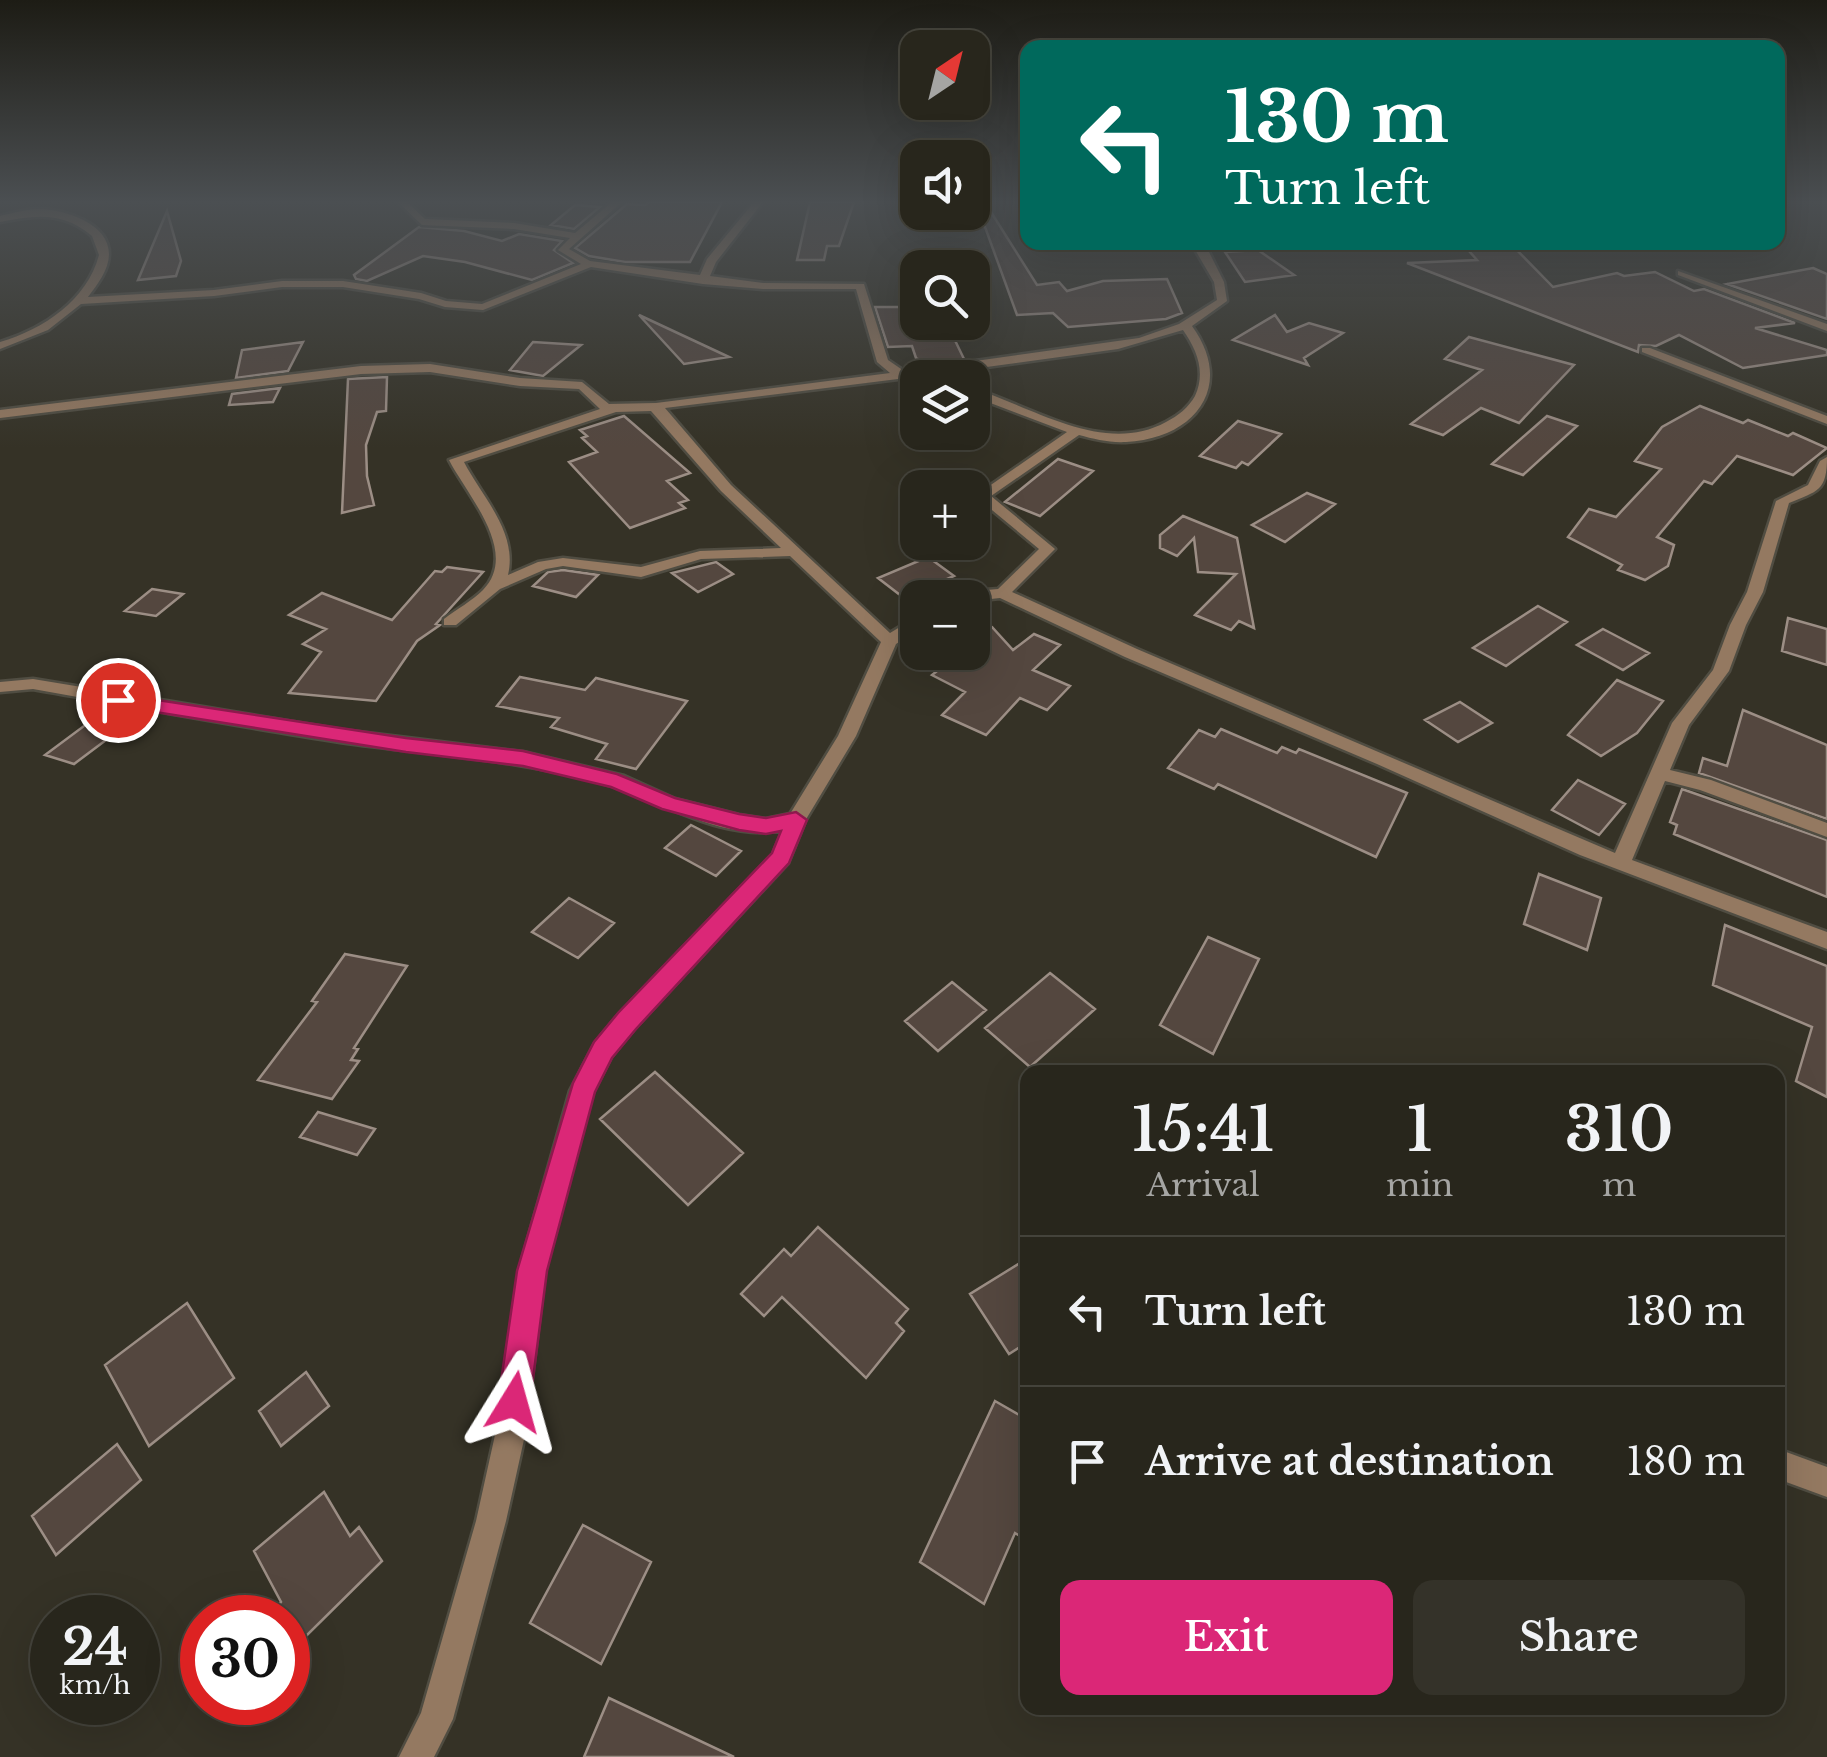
<!DOCTYPE html>
<meta charset="utf-8">
<style>
body{margin:0;font-family:"Libre Baskerville",serif;background:#343229;color:#f1f3f6;height:100vh;display:flex;flex-direction:column;font-size:38px;white-space:nowrap}
*{box-sizing:border-box;margin:0}
p{font-size:32px;color:#a5a5a3}
.icon{flex:none;width:55px;height:55px;fill:none;stroke:currentColor;stroke-width:2;stroke-linecap:round;stroke-linejoin:round}
.map{position:relative;flex:1;overflow:hidden}
.panel{position:absolute;left:1020px;top:1065px;width:765px;height:650px;display:flex;flex-direction:column;background:#28261c;border-radius:20px;box-shadow:0 10px 40px #0002,0 0 0 2px #44433b}
.panel>*{flex:none}
.hud{position:absolute;left:1020px;top:40px;width:765px;height:210px;border-radius:20px;box-shadow:0 10px 40px #0002,0 0 0 2px #44433b;background:#00695c;color:#fff;overflow:hidden}
.needle{width:65px;rotate:35deg}
.tools{position:absolute;left:900px;top:30px;display:grid;gap:20px}
.tools a{display:grid;place-items:center;width:90px;height:90px;border-radius:20px;background:#28261c;box-shadow:0 10px 40px #0002,0 0 0 2px #44433b;font-size:50px}
.speed{position:absolute;left:30px;top:1595px;display:flex;gap:20px;font-size:50px;font-weight:700;text-align:center}
.speed>*{display:grid;place-content:center;width:130px;height:130px;border-radius:50%;background:#28261c;box-shadow:0 10px 40px #0002,0 0 0 2px #44433b;line-height:1}
.speed small{font-size:25px;font-weight:400}
.speed .limit{border:15px solid #d22;background:#fff;color:#111}
.pin{position:absolute;display:grid;place-items:center;width:85px;height:85px;color:#fff;margin:-42px;border:5px solid #fff;border-radius:50%;box-shadow:0 2px 10px #0007}
.me{position:absolute;width:110px;margin:-55px;rotate:8deg;stroke-linejoin:round;filter:drop-shadow(0 0 8px #0008)}
.turn{display:flex;align-items:center;gap:35px;height:210px;padding:0 40px;font-size:45px}
.turn .icon{width:130px;height:130px;stroke-width:2.5}
.turn b{display:block;font-size:70px;line-height:85px}
.eta{display:flex;justify-content:space-evenly;align-items:center;height:170px;text-align:center}
.eta b{font-size:60px;font-weight:600;line-height:70px}
.cta{display:flex;gap:20px;margin-top:auto;padding:20px 40px}
.cta a{flex:1;height:115px;border-radius:20px;background:#db2777;color:#fff;font-size:40px;font-weight:600;line-height:115px;text-align:center}
.cta a+a{background:#343229;color:#f1f3f6}
ul{padding:0;list-style:none}
li{display:flex;align-items:center;gap:30px;height:150px;padding:0 40px;border-top:2px solid #44433b}
li div{flex:1}
li b{display:block;font-size:38px}
li em{font-style:normal}
.map>svg:first-child{display:block}
.building{fill:#54473f;stroke:#9c8e85;stroke-width:2.5}
.lines{fill:none;stroke-linecap:round;stroke-linejoin:round}
.street-casing{stroke:#504d42;stroke-width:5}
.street{fill:#947961;fill-rule:evenodd}
.route{fill:#db2777;stroke:#8e194d;stroke-width:2.5}
</style>
<div class="map">
<svg width="1827" height="1757" viewBox="0 0 1827 1757">
<rect width="100%" height="100%" fill="#353226"/>
<!-- building -->
<path class="building" d="M 649,202 L 722,202 L 690,262 L 625,262 L 589,256 L 575,248 L 627,204 L 645,205 Z
M 810,202 L 854,202 L 839,246 L 827,246 L 824,260 L 797,260 Z
M 575,205 L 600,207 L 574,229 L 551,225 Z
M 167,211 L 181,261 L 176,276 L 138,280 Z
M 991,212 L 1037,285 L 1059,282 L 1067,291 L 1103,281 L 1167,279 L 1182,313 L 1166,319 L 1068,327 L 1053,313 L 1017,315 L 981,216 Z
M 419,227 L 464,231 L 502,241 L 519,234 L 562,241 L 554,250 L 573,263 L 532,280 L 465,262 L 423,256 L 367,281 L 356,279 L 354,275 Z
M 1461,242 L 1509,242 L 1553,287 L 1617,273 L 1624,276 L 1655,272 L 1694,291 L 1704,289 L 1795,323 L 1755,328 L 1827,350 L 1827,355 L 1743,368 L 1679,335 L 1656,346 L 1639,345 L 1638,352 L 1407,263 L 1477,260 Z
M 1258,250 L 1294,275 L 1245,282 L 1225,252 Z
M 1813,268 L 1827,274 L 1827,319 L 1727,284 Z
M 875,307 L 918,307 L 918,329 L 949,328 L 964,359 L 928,364 L 916,358 L 912,346 L 888,347 Z
M 639,315 L 729,357 L 684,364 Z
M 1275,315 L 1287,332 L 1309,323 L 1343,333 L 1304,358 L 1308,365 L 1233,340 Z
M 1469,337 L 1574,365 L 1519,423 L 1481,408 L 1443,435 L 1411,424 L 1482,370 L 1445,359 Z
M 303,342 L 288,371 L 236,378 L 242,350 Z
M 533,342 L 581,345 L 543,376 L 510,370 Z
M 387,377 L 386,411 L 377,412 L 366,445 L 367,476 L 374,505 L 342,513 L 348,379 Z
M 280,388 L 273,402 L 229,405 L 232,394 Z
M 1700,406 L 1743,423 L 1748,420 L 1788,436 L 1793,433 L 1827,448 L 1793,475 L 1737,456 L 1712,484 L 1704,481 L 1657,537 L 1674,545 L 1668,566 L 1645,580 L 1618,570 L 1622,565 L 1568,537 L 1589,509 L 1616,517 L 1661,469 L 1635,461 L 1662,427 Z
M 624,416 L 690,473 L 667,481 L 688,500 L 679,503 L 685,508 L 630,528 L 569,462 L 597,452 L 582,438 L 587,436 L 580,430 Z
M 1547,416 L 1577,426 L 1523,475 L 1492,464 Z
M 1238,421 L 1281,434 L 1248,465 L 1242,462 L 1236,468 L 1200,456 Z
M 1058,459 L 1093,471 L 1040,516 L 1005,502 Z
M 1307,493 L 1335,504 L 1285,542 L 1252,525 Z
M 1183,516 L 1237,538 L 1254,628 L 1239,621 L 1231,630 L 1195,615 L 1236,574 L 1198,572 L 1194,538 L 1177,556 L 1160,548 L 1160,535 Z
M 928,557 L 954,576 L 904,598 L 878,578 Z
M 716,562 L 733,574 L 698,592 L 672,573 Z
M 447,567 L 483,572 L 436,624 L 440,625 L 417,641 L 376,701 L 289,693 L 321,652 L 303,644 L 326,629 L 289,615 L 322,593 L 392,620 L 435,571 L 442,572 Z
M 563,570 L 598,575 L 576,597 L 533,586 L 548,572 Z
M 152,589 L 183,594 L 156,616 L 125,611 Z
M 1538,606 L 1567,622 L 1506,666 L 1473,648 Z
M 972,618 L 992,627 L 1013,650 L 1034,634 L 1060,645 L 1033,670 L 1070,686 L 1047,710 L 1020,698 L 986,735 L 942,715 L 965,692 L 932,675 L 961,652 L 972,652 Z
M 1788,618 L 1827,629 L 1827,665 L 1782,651 Z
M 1603,629 L 1649,653 L 1623,670 L 1577,645 Z
M 520,677 L 585,690 L 596,678 L 687,701 L 636,769 L 596,759 L 607,744 L 551,727 L 559,718 L 497,706 Z
M 1617,680 L 1663,701 L 1637,733 L 1601,756 L 1568,735 Z
M 1460,702 L 1492,723 L 1458,742 L 1425,720 Z
M 1743,710 L 1827,745 L 1827,819 L 1699,773 L 1703,758 L 1727,766 Z
M 88,723 L 118,731 L 74,764 L 45,755 Z
M 1221,729 L 1277,753 L 1282,747 L 1296,753 L 1299,749 L 1407,793 L 1376,857 L 1218,784 L 1214,789 L 1168,768 L 1199,730 L 1215,737 Z
M 1578,780 L 1625,804 L 1599,835 L 1552,810 Z
M 1682,789 L 1827,840 L 1827,897 L 1674,834 L 1677,825 L 1670,822 Z
M 691,825 L 741,851 L 716,876 L 665,848 Z
M 1539,874 L 1601,898 L 1587,950 L 1524,924 Z
M 569,898 L 614,923 L 578,958 L 532,932 Z
M 1725,925 L 1827,966 L 1827,1097 L 1796,1081 L 1812,1027 L 1713,985 Z
M 1208,937 L 1259,959 L 1213,1054 L 1160,1025 Z
M 345,954 L 407,966 L 354,1048 L 358,1049 L 351,1060 L 359,1061 L 332,1099 L 258,1080 L 317,1002 L 312,1001 Z
M 1050,973 L 1095,1009 L 1030,1067 L 985,1028 Z
M 952,982 L 986,1010 L 938,1051 L 905,1021 Z
M 655,1072 L 743,1153 L 688,1205 L 600,1119 Z
M 318,1112 L 375,1129 L 357,1155 L 300,1137 Z
M 818,1227 L 908,1309 L 896,1323 L 904,1331 L 866,1378 L 782,1297 L 764,1316 L 741,1294 L 784,1249 L 791,1256 Z
M 1028,1258 L 1028,1342 L 1009,1354 L 970,1294 Z
M 187,1303 L 234,1378 L 149,1446 L 105,1365 Z
M 306,1372 L 329,1406 L 281,1446 L 259,1411 Z
M 995,1401 L 1028,1420 L 1028,1541 L 1015,1533 L 984,1604 L 920,1562 Z
M 117,1444 L 141,1480 L 56,1555 L 32,1516 Z
M 324,1492 L 350,1536 L 359,1527 L 382,1561 L 300,1642 L 278,1606 L 281,1602 L 254,1551 Z
M 583,1525 L 651,1562 L 601,1664 L 530,1623 Z
M 609,1698 L 734,1757 L 584,1757 Z"/>
<g class="lines">
<!-- street casing -->
<g class="street-casing">
<path id="street" d="M 398,202 L 407,202 L 425,219 L 514,223 L 575,233 L 612,202 L 622,202 L 569,249 L 590,261 L 700,275 L 707,259 L 754,202 L 763,202 L 716,262 L 710,276 L 763,283 L 864,284 L 888,360 L 904,371 L 1139,338 L 1179,324 L 1217,300 L 1214,282 L 1194,248 L 1194,242 L 1204,242 L 1224,282 L 1227,301 L 1192,326 C 1236,387 1194,439 1126,442 C 1110,443 1094,439 1079,435 L 991,496 L 1055,549 L 1012,592 L 1137,649 L 1615,853 L 1672,723 L 1713,670 L 1730,625 L 1747,592 L 1776,501 L 1808,485 L 1820,461 L 1827,457 C 1827,491 1818,491 1789,503 L 1763,592 L 1746,625 L 1729,671 L 1689,725 L 1670,770 L 1711,780 L 1827,823 L 1827,837 L 1700,790 L 1665,781 L 1632,860 L 1827,932 L 1827,949 L 1580,855 L 1377,764 L 1125,657 L 1000,598 L 972,601 L 972,598 L 945,598 L 952,593 L 998,589 L 1039,549 L 975,496 L 1067,432 L 972,396 L 972,388 C 1033,407 1104,456 1166,422 C 1178,416 1189,407 1195,396 C 1206,372 1197,350 1183,330 L 1118,349 L 942,373 L 947,378 L 930,375 L 665,408 L 731,485 L 890,633 L 918,616 L 918,629 L 896,644 L 856,736 L 805,821 L 788,863 L 635,1028 L 611,1057 L 593,1092 L 545,1271 L 525,1435 L 506,1521 L 453,1719 L 434,1757 L 399,1757 L 421,1713 L 476,1521 L 495,1435 L 519,1271 L 570,1091 L 595,1043 L 619,1014 L 773,854 L 783,830 C 723,842 664,802 609,785 C 521,759 430,755 340,742 C 237,726 135,707 33,689 L 0,692 L 0,682 L 33,679 L 342,730 L 523,752 L 624,776 L 675,799 L 739,815 L 766,819 L 790,814 L 838,736 L 881,642 L 790,556 L 701,559 L 641,577 L 563,566 L 546,569 L 500,589 L 456,625 L 444,625 L 444,619 C 457,609 472,601 483,590 C 520,552 467,495 449,460 L 600,409 L 579,389 L 520,386 L 430,372 L 361,374 L 0,418 L 0,410 L 361,366 L 430,364 L 520,378 L 582,382 L 609,404 L 656,403 L 890,373 L 877,362 L 856,289 L 763,289 L 703,284 L 591,267 L 483,310 L 445,307 L 419,299 L 343,287 L 282,287 L 214,296 L 81,304 L 48,330 L 0,349 L 0,342 C 44,329 87,300 99,255 L 92,236 C 63,211 35,215 0,222 L 0,216 C 13,213 26,209 40,209 C 65,210 109,223 109,254 C 109,270 97,285 88,297 L 214,290 L 282,281 L 343,281 L 421,293 L 446,301 L 482,304 L 581,264 L 558,250 L 570,238 L 514,229 L 422,225 ZM 651,411 L 721,491 L 781,548 L 700,551 L 641,567 L 563,558 L 538,562 L 508,575 C 518,532 482,497 464,462 L 616,412 Z
M 1678,271 L 1827,324 L 1827,331 L 1678,275 Z
M 1642,348 L 1650,348 L 1827,416 L 1827,424 L 1642,352 Z
M 1778,1449 L 1827,1467 L 1827,1497 L 1778,1479 Z"/>
</g>
<!-- street -->
<use href="#street" class="street"/>
</g>
<!-- sky -->
<linearGradient id="sky" x2="0" y2="1"><stop stop-color="#1d1c15"/><stop offset="0.45" stop-color="#4b4f52"/><stop offset="1" stop-color="#4b4f52" stop-opacity="0"/></linearGradient>
<rect width="1827" height="448" fill="url(#sky)"/>
<!-- route -->
<path class="route" d="M 118,694 L 406,738 L 523,751 L 617,774 L 675,798 L 739,814 L 766,818 L 796,812 L 807,820 L 789,863 L 636,1029 L 612,1058 L 595,1092 L 547,1271 L 530,1402 L 526,1414 L 514,1418 L 503,1414 L 498,1402 L 517,1271 L 573,1083 L 594,1042 L 618,1013 L 772,853 L 781,831 L 766,834 L 739,830 L 662,809 L 611,787 L 523,766 L 406,752 L 111,705 L 111,696 Z"/>
</svg>
<div class="tools">
<a><svg class="needle" viewBox="-14 -14 28 28"><path d="M0-13l5 13h-10z" fill="#e53935"/><path d="M0 13l5-13h-10z" fill="#a5a5a3"/></svg></a>
<a><svg class="icon" aria-label="sound" viewBox="0 0 24 24"><path d="M4 9h4l5-4v14l-5-4H4zM17 9q2 3 0 6"/></svg></a>
<a><svg class="icon" aria-label="search" viewBox="0 0 24 24"><circle cx="10" cy="10" r="6"/><path d="M15 15l6 6"/></svg></a>
<a><svg class="icon" aria-label="layers" viewBox="0 0 24 24"><path d="M12 4l9 5-9 5-9-5zM3 14l9 5 9-5"/></svg></a>
<a>+</a>
<a>−</a>
</div>
<div class="speed"><div>24<small>km/h</small></div><div class="limit">30</div></div>
<div class="pin" style="left:118px;top:700px;background:#d93025"><svg class="icon" aria-label="arrive" viewBox="0 0 24 24"><path d="M6 21V4h12l-3 4 3 4H6"/></svg></div>
<svg class="me" style="left:514px;top:1402px" viewBox="-20 -20 40 40"><path d="M0-17L14 15 0 8-14 15z" fill="#db2777" stroke="#fff" stroke-width="4"/></svg>
<div class="hud">
<div class="turn"><svg class="icon" aria-label="left" viewBox="0 0 24 24"><path d="M17 20v-9H6M10 6l-5 5 5 5"/></svg><div><b>130 m</b>Turn left</div></div>
</div>
<section class="panel">
<div class="eta">
<div><b>15:41</b><p>Arrival</p></div>
<div><b>1</b><p>min</p></div>
<div><b>310</b><p>m</p></div>
</div>
<ul>
<li><svg class="icon" aria-label="left" viewBox="0 0 24 24"><path d="M17 20v-9H6M10 6l-5 5 5 5"/></svg><div><b>Turn left</b></div><em>130 m</em></li>
<li><svg class="icon" aria-label="arrive" viewBox="0 0 24 24"><path d="M6 21V4h12l-3 4 3 4H6"/></svg><div><b>Arrive at destination</b></div><em>180 m</em></li>
</ul>
<div class="cta"><a>Exit</a><a>Share</a></div>
</section>
</div>
